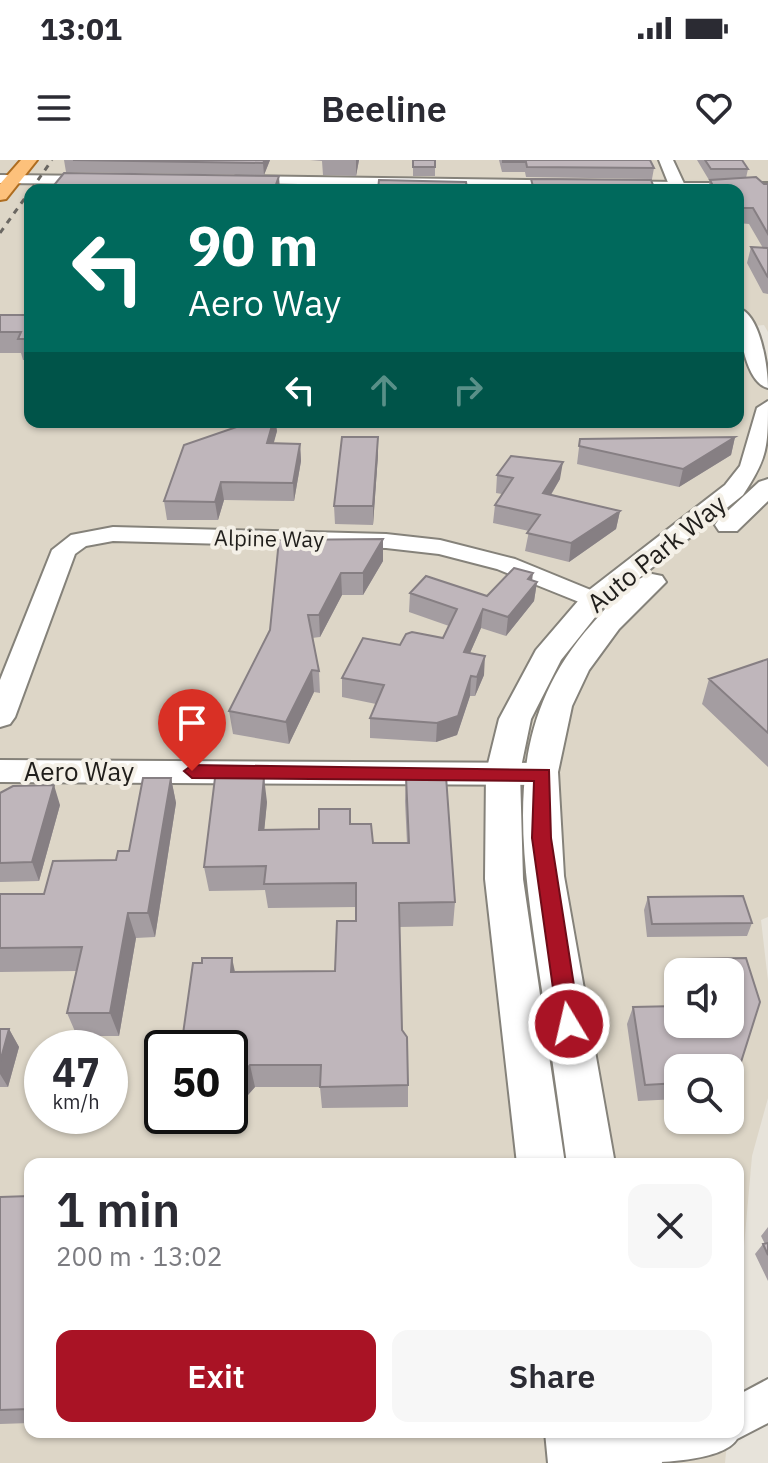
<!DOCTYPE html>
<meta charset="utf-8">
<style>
body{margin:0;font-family:"IBM Plex Sans",sans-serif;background:#f7f7f7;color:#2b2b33;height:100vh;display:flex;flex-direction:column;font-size:30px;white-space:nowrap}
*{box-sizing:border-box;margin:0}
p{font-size:26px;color:#7c7c81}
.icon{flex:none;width:44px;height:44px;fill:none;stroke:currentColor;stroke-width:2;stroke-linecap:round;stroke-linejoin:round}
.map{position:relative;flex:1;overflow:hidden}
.details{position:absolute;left:24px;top:998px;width:720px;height:280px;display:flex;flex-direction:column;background:#fff;border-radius:16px;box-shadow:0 2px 6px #0004}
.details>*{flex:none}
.top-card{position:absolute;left:24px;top:24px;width:720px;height:244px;border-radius:16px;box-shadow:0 2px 6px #0004;background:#00695c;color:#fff;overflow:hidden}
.controls{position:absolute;left:664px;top:798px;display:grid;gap:16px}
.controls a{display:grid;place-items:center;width:80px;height:80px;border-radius:16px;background:#fff;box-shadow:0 2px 6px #0004;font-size:40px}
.speed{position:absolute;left:24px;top:870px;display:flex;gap:16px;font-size:40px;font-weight:700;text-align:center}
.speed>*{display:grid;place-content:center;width:104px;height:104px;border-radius:50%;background:#fff;box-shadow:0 2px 6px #0004;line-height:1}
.speed small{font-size:20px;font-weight:400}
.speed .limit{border:4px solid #111;border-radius:12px;background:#fff;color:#111}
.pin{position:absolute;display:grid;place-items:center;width:68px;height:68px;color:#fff;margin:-82px -34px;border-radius:50% 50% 50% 0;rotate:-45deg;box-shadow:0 0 8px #0007}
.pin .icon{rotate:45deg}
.me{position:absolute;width:88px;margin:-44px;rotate:351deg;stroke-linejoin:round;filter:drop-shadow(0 0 6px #0008)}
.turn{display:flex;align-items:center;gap:28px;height:168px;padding:0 32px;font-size:36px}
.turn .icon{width:104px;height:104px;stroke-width:2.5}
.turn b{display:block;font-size:56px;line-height:68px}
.lanes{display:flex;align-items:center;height:76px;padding:0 32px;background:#0003;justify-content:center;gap:40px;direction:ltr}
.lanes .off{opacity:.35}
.round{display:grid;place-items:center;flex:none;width:84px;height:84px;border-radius:16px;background:#f7f7f7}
.summary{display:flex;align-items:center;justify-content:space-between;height:136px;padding:0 32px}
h1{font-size:48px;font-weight:600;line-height:60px}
.button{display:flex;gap:16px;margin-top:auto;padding:16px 32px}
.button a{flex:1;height:92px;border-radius:16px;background:#a91325;color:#fff;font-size:32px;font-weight:600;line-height:92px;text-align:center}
.button a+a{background:#f7f7f7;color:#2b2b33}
.status{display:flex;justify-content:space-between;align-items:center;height:56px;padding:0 40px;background:#fff;direction:ltr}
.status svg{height:22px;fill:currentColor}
header{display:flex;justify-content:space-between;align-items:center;height:104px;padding:0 32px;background:#fff;font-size:36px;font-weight:600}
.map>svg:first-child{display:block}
.built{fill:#ddd6c7;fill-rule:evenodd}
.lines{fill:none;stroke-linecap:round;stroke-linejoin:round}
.minor-casing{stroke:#85827a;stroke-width:4}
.tertiary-casing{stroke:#85827a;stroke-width:4}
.secondary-casing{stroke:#85827a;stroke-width:4}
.primary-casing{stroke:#ae6d20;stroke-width:4}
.minor{fill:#fff;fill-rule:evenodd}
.tertiary{fill:#fff;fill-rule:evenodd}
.secondary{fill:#fff;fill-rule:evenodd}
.primary{fill:#fdc17b;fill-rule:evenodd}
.rail{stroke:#6a6762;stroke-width:3;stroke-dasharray:6 6;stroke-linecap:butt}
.wall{fill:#a49da1}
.shaded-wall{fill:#867f83}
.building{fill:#bfb6bb;stroke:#867f83;stroke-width:2}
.route{fill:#a91325;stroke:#6e0c18;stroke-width:2}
.labels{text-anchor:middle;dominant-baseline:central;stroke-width:8;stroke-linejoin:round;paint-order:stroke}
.far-street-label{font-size:22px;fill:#201e1b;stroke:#f4f0e7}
.street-label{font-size:26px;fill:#201e1b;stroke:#f4f0e7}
</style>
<div class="status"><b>13:01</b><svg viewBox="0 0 49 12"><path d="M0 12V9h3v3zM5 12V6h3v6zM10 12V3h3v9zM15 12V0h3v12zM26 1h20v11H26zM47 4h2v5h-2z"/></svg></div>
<header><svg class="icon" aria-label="menu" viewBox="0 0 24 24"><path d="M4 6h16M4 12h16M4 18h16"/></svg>Beeline<svg class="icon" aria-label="heart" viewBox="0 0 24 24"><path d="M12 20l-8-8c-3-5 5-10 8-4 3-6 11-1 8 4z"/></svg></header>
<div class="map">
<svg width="768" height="1303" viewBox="0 0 768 1303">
<rect width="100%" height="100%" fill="#e7e3da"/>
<!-- built -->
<path class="built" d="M 0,0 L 768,0 L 768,172 L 764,165 L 744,167 L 768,226 L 768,757 L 761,760 L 768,821 L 768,938 L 752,996 L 738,1154 L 738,1004 L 30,1004 L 30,1272 L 728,1272 L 725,1303 L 0,1303 ZM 30,30 L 738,30 L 738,262 L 30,262 ZM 678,812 L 730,812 L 730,864 L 678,864 ZM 42,888 L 110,888 L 110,956 L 42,956 ZM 162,888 L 230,888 L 230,956 L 162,956 ZM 678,908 L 730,908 L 730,960 L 678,960 Z"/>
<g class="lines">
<!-- minor casing -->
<g class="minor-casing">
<path id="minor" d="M 677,23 L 768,23 L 768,29 L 673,28 Z
M 768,1219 L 768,1263 L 737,1279 C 722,1303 649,1303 617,1303 L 611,1288 L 621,1272 L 738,1272 L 738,1235 Z"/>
</g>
<!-- tertiary casing -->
<g class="tertiary-casing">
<path id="tertiary" d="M 0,15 L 102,16 L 109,20 L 102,24 L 0,23 Z
M 236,16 L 677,22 L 684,26 L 676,30 L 231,23 L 229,20 Z
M 113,367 L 386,374 L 440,380 L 515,399 L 603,435 L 607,440 L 594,448 L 497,409 L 439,394 L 386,388 L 113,381 L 86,386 L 75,394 L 15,557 L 10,564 L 0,567 L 0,520 L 52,390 L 71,375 Z
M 0,600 L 543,603 L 554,606 L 558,614 L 554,622 L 543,625 L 0,622 Z"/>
</g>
<!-- secondary casing -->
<g class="secondary-casing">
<path id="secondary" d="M 659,0 L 673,0 L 687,30 L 671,30 Z
M 738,148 C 761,154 768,209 768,228 C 745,223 738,168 738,148 Z
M 768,241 C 768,287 768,297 743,335 L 604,446 L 561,500 L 531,559 L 520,612 L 523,719 L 565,1004 L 517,1004 L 485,719 L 486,612 L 499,559 L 536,490 L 584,434 L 725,325 L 740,306 L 757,248 Z
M 768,319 L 768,341 L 737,371 L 719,371 L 715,365 L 719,359 L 759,322 Z
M 652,414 L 662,416 L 666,422 L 619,469 L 589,510 L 572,546 L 558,612 L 564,716 L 615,1004 L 567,1004 C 558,940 549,875 539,811 C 521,684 499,568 592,464 C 608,446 629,419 652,414 Z
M 545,1272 L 601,1272 L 602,1275 L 602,1272 L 658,1272 L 662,1303 L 548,1303 Z"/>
</g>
<!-- primary casing -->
<g class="primary-casing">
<path id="primary" d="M 21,0 L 37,0 L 6,39 L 0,40 L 0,24 Z"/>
</g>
<!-- minor -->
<use href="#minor" class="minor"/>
<!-- tertiary -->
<use href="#tertiary" class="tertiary"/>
<!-- secondary -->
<use href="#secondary" class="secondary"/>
<!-- primary -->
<use href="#primary" class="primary"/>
<!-- rail -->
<path class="rail" d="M 31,30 L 52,0
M 0,73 L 30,31"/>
</g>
<!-- wall -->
<path class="wall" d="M 64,0 L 270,0 L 264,15 L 66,12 Z
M 310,0 L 359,0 L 356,16 L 323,15 L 322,1 Z
M 413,0 L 435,0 L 435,16 L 413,16 Z
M 499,0 L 650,0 L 654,8 L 652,19 L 526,17 L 525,12 L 502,12 Z
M 697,0 L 742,0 L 748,9 L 746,18 L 764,24 L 768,24 L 768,134 L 763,133 L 747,103 L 751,87 L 763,88 L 749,64 L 738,63 L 738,30 L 708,30 L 710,20 L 711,20 L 709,20 Z
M 0,155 L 30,155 L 30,200 L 23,200 L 21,193 L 0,193 Z
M 277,271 L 273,283 L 300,284 L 301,301 L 294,341 L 224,340 L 218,360 L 167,360 L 164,341 Z
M 378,277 L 378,295 L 373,365 L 335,364 L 334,346 Z
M 735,277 L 731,295 L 679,327 L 577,304 L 580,279 Z
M 497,315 L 560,319 L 551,335 L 620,351 L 616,369 L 569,402 L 525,391 L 529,371 L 493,363 L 495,345 L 502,334 L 496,333 Z
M 279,380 L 383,401 L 363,435 L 342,435 L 320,477 L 312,478 L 319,511 L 320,533 L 314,532 L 289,584 L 233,574 L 229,551 L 270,470 Z
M 532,421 L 537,422 L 534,441 L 506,476 L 481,468 L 470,493 L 484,515 L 475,536 L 470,536 L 457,575 L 436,582 L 370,578 L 370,558 L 376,544 L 342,537 L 342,518 L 443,478 L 449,466 L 409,452 L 410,433 L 487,436 Z
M 768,499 L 768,607 L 702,544 L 709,519 Z
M 406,617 L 455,742 L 453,766 L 399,767 L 402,870 L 408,925 L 408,947 L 322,948 L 320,927 L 255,927 L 240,944 L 230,944 L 230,888 L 235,812 L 335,811 L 356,761 L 356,747 L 268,748 L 265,730 L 209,731 L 204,707 L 267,642 L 264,670 L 319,669 L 351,664 L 373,683 L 407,683 L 405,641 Z
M 171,618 L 176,643 L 155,777 L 136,778 L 119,876 L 77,876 L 67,853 L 76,811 L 0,812 L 0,734 L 44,734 L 116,700 L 129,691 Z
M 0,633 L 60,645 L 39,721 L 0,722 Z
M 648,737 L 752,763 L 747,776 L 647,777 L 644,750 Z
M 746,798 L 760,842 L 735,921 L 730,930 L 730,908 L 678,908 L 678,939 L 638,941 L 627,864 L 633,847 L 678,846 L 678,864 L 730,864 L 730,812 L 680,812 L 685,799 Z
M 0,869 L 9,869 L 19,887 L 8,927 L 0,927 Z
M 30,1036 L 30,1263 L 0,1264 L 0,1037 Z
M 768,1067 L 768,1121 L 755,1094 L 763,1084 L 765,1084 L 761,1076 Z"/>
<!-- shaded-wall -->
<path class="shaded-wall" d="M 265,0 L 270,0 L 264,15 L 263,3 Z
M 356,0 L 359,0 L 356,16 Z
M 279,16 L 280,30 L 274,30 Z
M 273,262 L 276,262 L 277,271 L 269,301 L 267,283 Z
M 378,277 L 378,295 L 373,365 L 373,346 Z
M 735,277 L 731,295 L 679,327 L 683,309 Z
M 300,284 L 301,301 L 294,341 L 293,323 Z
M 563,302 L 560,319 L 541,351 L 543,333 Z
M 221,322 L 224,340 L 218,360 L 215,342 Z
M 620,351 L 616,369 L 569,402 L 571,383 Z
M 383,379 L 383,401 L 363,435 L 363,413 Z
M 341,413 L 342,435 L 320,477 L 319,455 Z
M 533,413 L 531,430 L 537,422 L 534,441 L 506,476 L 508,457 L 528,419 Z
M 483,449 L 481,468 L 462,511 L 464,492 Z
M 485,496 L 484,515 L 475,536 L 477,517 Z
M 312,510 L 314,532 L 289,584 L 286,562 Z
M 471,516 L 470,536 L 457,575 L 436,582 L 437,563 Z
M 264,617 L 267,642 L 262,694 L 259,670 Z
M 171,618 L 176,643 L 155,777 L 148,753 Z
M 54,625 L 60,645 L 39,721 L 32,702 Z
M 128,753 L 136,778 L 119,876 L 110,853 Z
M 232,798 L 237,821 L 231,812 Z
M 9,869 L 19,887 L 8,927 L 0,914 L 0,902 Z
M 250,905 L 255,927 L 240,944 L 235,922 Z"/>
<!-- building -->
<path class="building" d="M 73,0 L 265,0 L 263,3 Z
M 413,0 L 435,0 L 435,7 L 413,7 Z
M 503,0 L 650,0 L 654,8 L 527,7 L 526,2 L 503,2 Z
M 705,0 L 742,0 L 748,9 L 711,9 Z
M 64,13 L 279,16 L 274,30 L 50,30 Z
M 756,17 L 764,24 L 768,24 L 768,74 L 753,48 L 738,48 L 738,30 L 715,30 L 710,20 Z
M 531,19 L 651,20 L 655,30 L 534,30 Z
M 379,20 L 466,22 L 467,28 L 483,28 L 484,30 L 378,30 Z
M 751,87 L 768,88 L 768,117 L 767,116 Z
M 0,155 L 30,155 L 30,179 L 18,179 L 21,172 L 0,172 Z
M 251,262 L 273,262 L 267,283 L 300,284 L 293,323 L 221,322 L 215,342 L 164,341 L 184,285 Z
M 342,277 L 378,277 L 373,346 L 334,346 Z
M 735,277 L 683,309 L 579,286 L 580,279 Z
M 511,296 L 563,302 L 543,333 L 620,351 L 571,383 L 527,373 L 540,355 L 495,345 L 513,318 L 497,315 Z
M 383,379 L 363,413 L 341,413 L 319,455 L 308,455 L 319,511 L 312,510 L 286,562 L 229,551 L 270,470 L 279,380 Z
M 514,408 L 533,413 L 528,419 L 537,422 L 508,457 L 483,449 L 464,492 L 485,496 L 477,517 L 471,516 L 458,556 L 437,563 L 370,558 L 384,525 L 342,518 L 363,478 L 400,485 L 406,474 L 412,472 L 443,478 L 457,449 L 410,433 L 426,416 L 487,436 Z
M 768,499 L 768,573 L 709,519 Z
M 446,616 L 455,742 L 399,743 L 402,870 L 407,877 L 408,925 L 320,927 L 321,905 L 250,905 L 235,922 L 230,923 L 230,888 L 181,888 L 193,803 L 202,803 L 202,798 L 232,798 L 231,812 L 335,811 L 337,761 L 356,761 L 356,723 L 264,724 L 266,706 L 204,707 L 215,618 L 264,617 L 259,670 L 319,669 L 319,649 L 350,649 L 350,664 L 371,664 L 373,683 L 409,683 L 406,617 Z
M 143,618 L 171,618 L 148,753 L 128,753 L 110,853 L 67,853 L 82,787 L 0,788 L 0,734 L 44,734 L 53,701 L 116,700 L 118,691 L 129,691 Z
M 54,625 L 32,702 L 0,703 L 0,633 L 13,626 Z
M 743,736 L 752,763 L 652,764 L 648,737 Z
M 746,798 L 760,842 L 735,921 L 730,921 L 730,908 L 678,908 L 678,923 L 645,925 L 633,847 L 678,846 L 678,864 L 730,864 L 730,812 L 688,812 L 685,799 Z
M 0,869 L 9,869 L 0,902 Z
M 30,1036 L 30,1249 L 0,1250 L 0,1037 Z
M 768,1083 L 768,1095 L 763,1084 Z"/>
<!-- route -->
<path class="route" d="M 192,605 L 549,610 L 551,678 L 580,864 L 577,871 L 561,871 L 558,864 L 532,678 L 534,621 L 192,618 L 184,611 Z"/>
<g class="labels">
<!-- far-street labels -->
<g class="far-street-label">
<text transform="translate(269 378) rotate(1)">Alpine Way</text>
</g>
<!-- street labels -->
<g class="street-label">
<text transform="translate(656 393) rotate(-39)">Auto Park Way</text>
<text x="79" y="611">Aero Way</text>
</g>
</g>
</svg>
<div class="controls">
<a><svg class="icon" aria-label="sound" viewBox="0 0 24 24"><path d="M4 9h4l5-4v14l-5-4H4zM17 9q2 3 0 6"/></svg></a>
<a><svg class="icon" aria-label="search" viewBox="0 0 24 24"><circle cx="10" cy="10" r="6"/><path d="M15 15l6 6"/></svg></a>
</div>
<div class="speed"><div>47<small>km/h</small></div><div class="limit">50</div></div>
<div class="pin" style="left:192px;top:611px;background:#d93025"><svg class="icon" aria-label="arrive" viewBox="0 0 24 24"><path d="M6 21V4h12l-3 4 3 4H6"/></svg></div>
<svg class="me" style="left:569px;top:864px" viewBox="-20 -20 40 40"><circle r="17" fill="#a91325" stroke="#fff" stroke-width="3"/><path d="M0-11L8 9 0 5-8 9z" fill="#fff"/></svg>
<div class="top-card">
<div class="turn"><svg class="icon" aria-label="left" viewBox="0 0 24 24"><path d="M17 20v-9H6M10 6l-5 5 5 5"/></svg><div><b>90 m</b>Aero Way</div></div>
<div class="lanes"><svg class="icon" aria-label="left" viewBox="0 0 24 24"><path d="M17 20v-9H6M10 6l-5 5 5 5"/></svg><svg class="icon off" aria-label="ahead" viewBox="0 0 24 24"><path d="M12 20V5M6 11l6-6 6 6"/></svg><svg class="icon off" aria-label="right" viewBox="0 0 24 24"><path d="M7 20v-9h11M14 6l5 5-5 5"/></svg></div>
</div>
<section class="details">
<div class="summary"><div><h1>1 min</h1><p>200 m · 13:02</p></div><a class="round"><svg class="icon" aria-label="close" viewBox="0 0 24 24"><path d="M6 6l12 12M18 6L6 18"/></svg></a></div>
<div class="button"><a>Exit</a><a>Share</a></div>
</section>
</div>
